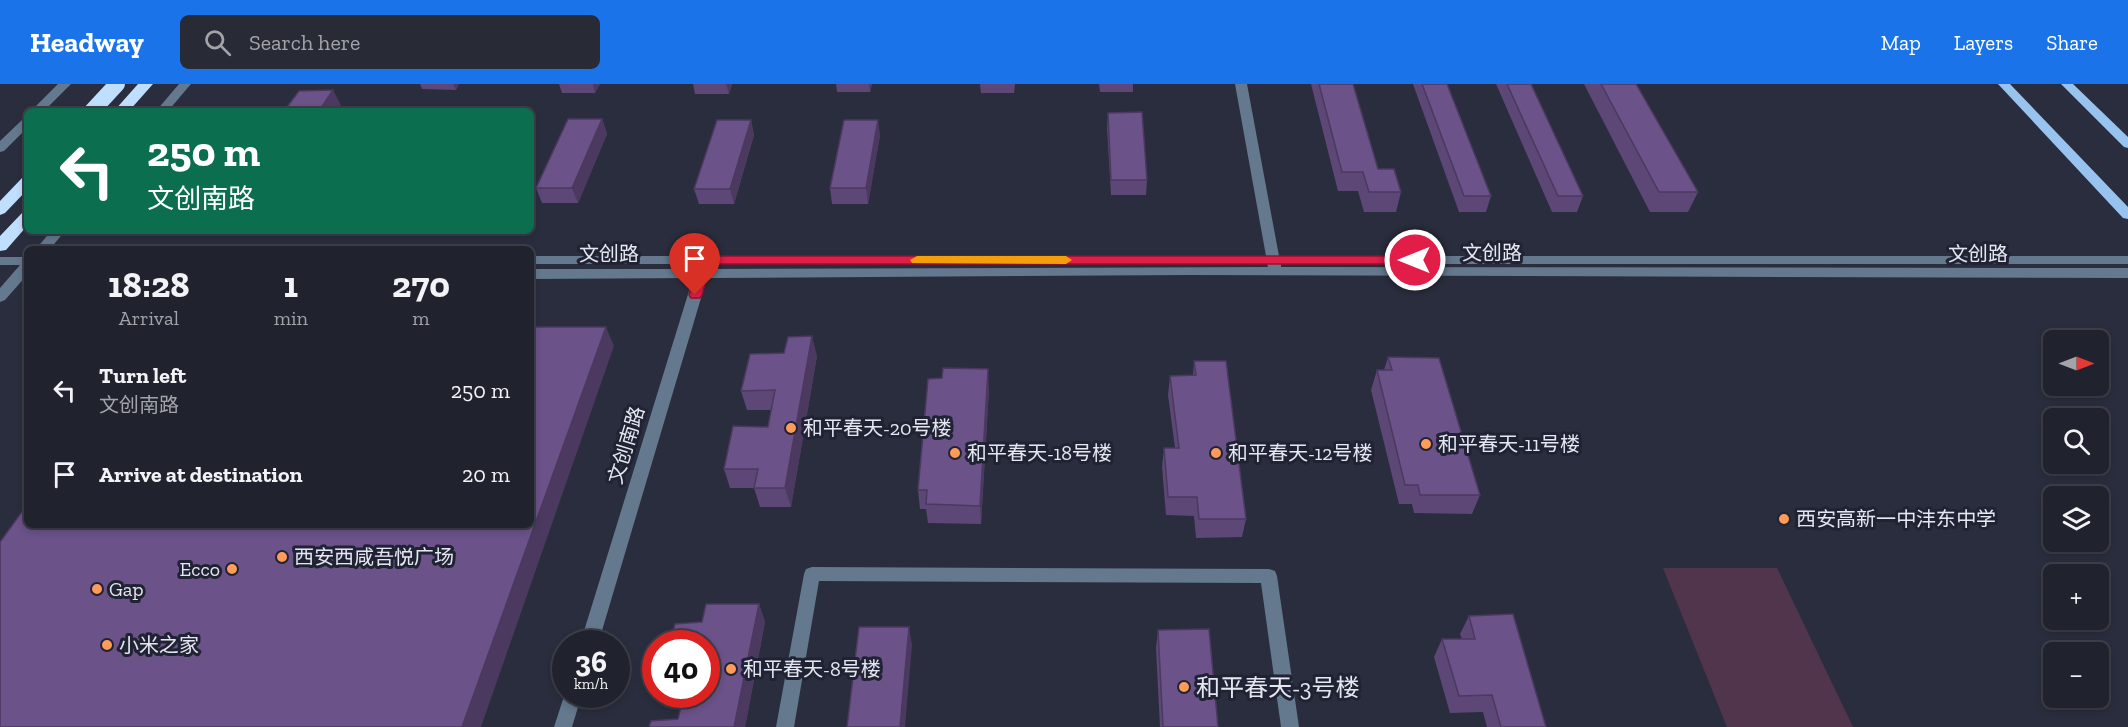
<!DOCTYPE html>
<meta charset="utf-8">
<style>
body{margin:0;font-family:"Zilla Slab","Noto Sans SC",serif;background:#282a36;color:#f1f3f6;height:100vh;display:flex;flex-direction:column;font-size:22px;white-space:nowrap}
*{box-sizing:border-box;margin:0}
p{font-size:20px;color:#a2a4aa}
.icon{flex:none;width:33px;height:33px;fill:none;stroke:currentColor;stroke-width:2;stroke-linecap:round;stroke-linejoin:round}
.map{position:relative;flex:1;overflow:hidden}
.drawer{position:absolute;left:24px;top:162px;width:510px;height:282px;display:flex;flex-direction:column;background:#20222e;border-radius:9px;box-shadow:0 3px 9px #0003,0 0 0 2px #3d3f4a}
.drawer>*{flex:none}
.top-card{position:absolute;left:24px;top:24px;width:510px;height:126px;border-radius:9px;box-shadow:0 3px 9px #0003,0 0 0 2px #3d3f4a;background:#0b6e4f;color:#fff;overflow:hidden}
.needle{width:39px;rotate:90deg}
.buttons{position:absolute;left:2043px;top:246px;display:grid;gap:12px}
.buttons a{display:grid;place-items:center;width:66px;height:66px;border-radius:9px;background:#20222e;box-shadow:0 3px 9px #0003,0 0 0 2px #3d3f4a;font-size:30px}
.speed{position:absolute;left:552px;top:546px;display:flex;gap:12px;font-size:30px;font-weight:700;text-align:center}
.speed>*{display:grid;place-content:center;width:78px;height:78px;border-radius:50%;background:#20222e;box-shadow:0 3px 9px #0003,0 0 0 2px #3d3f4a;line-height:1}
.speed small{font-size:15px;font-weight:400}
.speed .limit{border:9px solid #d22;background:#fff;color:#111}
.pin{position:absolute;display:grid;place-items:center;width:51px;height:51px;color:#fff;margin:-62px -26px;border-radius:50% 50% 50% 0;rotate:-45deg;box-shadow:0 0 6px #0007}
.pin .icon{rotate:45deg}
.me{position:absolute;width:66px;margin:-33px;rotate:270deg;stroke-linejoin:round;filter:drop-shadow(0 0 4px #0008)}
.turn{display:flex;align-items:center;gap:21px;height:126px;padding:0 24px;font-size:27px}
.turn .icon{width:78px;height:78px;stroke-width:2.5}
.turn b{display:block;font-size:42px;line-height:51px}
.eta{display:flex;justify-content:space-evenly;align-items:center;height:102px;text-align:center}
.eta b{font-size:36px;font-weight:700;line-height:42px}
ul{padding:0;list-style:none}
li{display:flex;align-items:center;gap:18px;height:84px;padding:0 24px}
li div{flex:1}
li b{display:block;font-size:22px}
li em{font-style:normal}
header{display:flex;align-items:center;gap:36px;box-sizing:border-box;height:84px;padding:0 30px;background:#1a73e8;color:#fff}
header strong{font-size:28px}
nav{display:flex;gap:33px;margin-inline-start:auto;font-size:21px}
.search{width:420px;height:54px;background:#282a36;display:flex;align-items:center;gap:15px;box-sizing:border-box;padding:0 21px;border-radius:9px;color:#a2a4aa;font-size:22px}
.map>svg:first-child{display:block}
.green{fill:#51354d}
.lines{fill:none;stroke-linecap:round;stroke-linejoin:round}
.minor{fill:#64788e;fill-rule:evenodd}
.major{fill:#98c3ee;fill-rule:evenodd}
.highway{fill:#c0defe;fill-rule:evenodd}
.highway-bridge{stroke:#c0defe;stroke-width:16}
.wall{fill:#5c4776}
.shaded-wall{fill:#4b3960}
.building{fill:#6b5289;stroke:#4b3960;stroke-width:1.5}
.route{fill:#e11d48;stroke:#92132f;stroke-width:1.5}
.slow{fill:#f59e0b}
.poi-dot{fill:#fe9b58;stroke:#202333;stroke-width:2}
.labels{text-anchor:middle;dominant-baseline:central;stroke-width:6;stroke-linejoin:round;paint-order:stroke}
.street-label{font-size:20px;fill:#e4e6f1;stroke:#202333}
.poi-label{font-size:20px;fill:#e4e6f1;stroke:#202333;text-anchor:start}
.near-poi-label{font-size:24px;fill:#e4e6f1;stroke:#202333;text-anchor:start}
</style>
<header>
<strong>Headway</strong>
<div class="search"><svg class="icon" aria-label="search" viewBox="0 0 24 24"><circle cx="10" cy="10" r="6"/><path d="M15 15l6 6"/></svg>Search here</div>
<nav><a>Map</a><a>Layers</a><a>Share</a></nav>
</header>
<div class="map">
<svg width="2128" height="643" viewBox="0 0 2128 643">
<rect width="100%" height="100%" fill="#2a2d3d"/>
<!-- green -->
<path class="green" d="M 1663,484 L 1777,484 L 1853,643 L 1727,643 Z"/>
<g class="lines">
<!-- minor -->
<path class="minor" d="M 58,0 L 71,0 L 44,27 L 31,27 Z
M 179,0 L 191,0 L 168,27 L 156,27 Z
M 1235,0 L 1247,0 L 1279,172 L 2128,172 L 2128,180 L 1281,180 L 1281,183 L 2128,184 L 2128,194 L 1190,191 L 707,194 L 598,560 L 580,560 L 693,194 L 531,195 L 531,185 L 696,185 L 698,180 L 531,180 L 531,172 L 1266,172 ZM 710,180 L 1267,180 L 1268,183 L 710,185 Z
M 27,33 L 27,44 L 4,67 L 0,68 L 0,57 L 23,35 Z
M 51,147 L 65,147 L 50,165 L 36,165 Z
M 0,173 L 27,173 L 27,191 L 5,216 L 0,218 L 0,204 L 20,181 L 0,181 Z
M 812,483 L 1269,485 L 1275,487 L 1277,492 L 1299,643 L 1281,643 L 1261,499 L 819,497 L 794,643 L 776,643 L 804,490 L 806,485 Z
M 566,606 L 566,610 L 582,610 L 572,643 L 554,643 Z"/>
<!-- major -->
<path class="major" d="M 1998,0 L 2010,0 L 2128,123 L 2128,135 L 2123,134 Z
M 2061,0 L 2073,0 L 2128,53 L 2128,64 L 2124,63 Z"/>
<!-- highway -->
<path class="highway" d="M 138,0 L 153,0 L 129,27 L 114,27 Z
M 27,92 L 27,106 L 5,129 L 0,131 L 0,117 L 22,94 Z
M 27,127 L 27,142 L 6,166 L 0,167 L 0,152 L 22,129 Z"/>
<!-- highway-bridge -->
<path class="highway-bridge" d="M 92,27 L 117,0"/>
</g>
<!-- wall -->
<path class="wall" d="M 420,0 L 459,0 L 456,6 L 422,5 Z
M 559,0 L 600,0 L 595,9 L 562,9 Z
M 693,0 L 732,0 L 729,10 L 695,10 Z
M 836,0 L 872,0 L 870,8 L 837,8 Z
M 980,0 L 1015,0 L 1014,9 L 981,9 Z
M 1099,0 L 1133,0 L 1133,8 L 1100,8 Z
M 1311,0 L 1353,0 L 1378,85 L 1401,108 L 1396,128 L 1364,128 L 1358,107 L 1338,107 Z
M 1413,0 L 1447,0 L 1491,112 L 1486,128 L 1459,128 Z
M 1496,0 L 1531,0 L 1583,112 L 1577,128 L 1552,128 Z
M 1584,0 L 1636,0 L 1698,108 L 1688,128 L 1650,128 Z
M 1108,29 L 1147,96 L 1146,111 L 1111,111 L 1107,44 Z
M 602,35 L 607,50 L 578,119 L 542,119 L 536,104 Z
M 751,36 L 754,51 L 734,120 L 699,120 L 694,105 Z
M 880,51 L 868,120 L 832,120 L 830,104 Z
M 817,272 L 791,423 L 760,423 L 754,404 L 730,404 L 724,385 L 768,343 L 771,326 L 747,326 L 741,307 Z
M 1388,273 L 1480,411 L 1472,430 L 1414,429 L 1412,420 L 1399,420 L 1371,306 L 1377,286 L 1384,286 Z
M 1194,277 L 1246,435 L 1242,453 L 1196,454 L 1194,432 L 1166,431 L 1162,383 L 1164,364 L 1175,364 L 1168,311 L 1170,292 L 1193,291 Z
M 989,305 L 981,440 L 928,439 L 926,425 L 920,425 L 918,406 Z
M 706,520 L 759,520 L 765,538 L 745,643 L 649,643 L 651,637 L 678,635 L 683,615 L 669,615 L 666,610 L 706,610 L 706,560 L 670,560 L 675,540 L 702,538 Z
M 1469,532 L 1546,643 L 1487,643 L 1483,628 L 1450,629 L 1434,573 L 1442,555 L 1462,555 L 1460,550 Z
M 1158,546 L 1218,643 L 1160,643 L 1156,564 Z"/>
<!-- shaded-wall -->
<path class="shaded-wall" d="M 453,0 L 459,0 L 456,6 Z
M 593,0 L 600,0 L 595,9 Z
M 726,0 L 732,0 L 729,10 Z
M 869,0 L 872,0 L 870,8 Z
M 333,6 L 341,21 L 337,27 L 319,27 Z
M 602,35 L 607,50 L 578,119 L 572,104 Z
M 751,36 L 754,51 L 734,120 L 730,105 Z
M 878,36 L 880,51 L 868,120 L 866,104 Z
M 606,243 L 614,262 L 481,643 L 462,643 Z
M 812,252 L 817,272 L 791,423 L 785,404 Z
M 988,285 L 989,305 L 981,440 L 980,422 Z
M 759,520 L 765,538 L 745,643 L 734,643 Z
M 909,543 L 912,561 L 905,643 L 900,643 Z"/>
<!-- building -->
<path class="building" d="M 1319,0 L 1353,0 L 1378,85 L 1394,85 L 1401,108 L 1369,108 L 1363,88 L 1342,88 Z
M 1422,0 L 1447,0 L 1491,112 L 1464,112 Z
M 1507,0 L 1531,0 L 1583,112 L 1558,112 Z
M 1601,0 L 1636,0 L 1698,108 L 1659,108 Z
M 333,6 L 319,27 L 284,27 L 299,7 Z
M 1142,28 L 1147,96 L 1111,96 L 1108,29 Z
M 568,35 L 602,35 L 572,104 L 536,104 Z
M 717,36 L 751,36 L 730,105 L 694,105 Z
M 844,36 L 878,36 L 866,104 L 830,104 Z
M 531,243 L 606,243 L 462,643 L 0,643 L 0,458 L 27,421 L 27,441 L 531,441 Z
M 812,252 L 785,404 L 754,404 L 758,385 L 724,385 L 733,342 L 768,343 L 775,306 L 741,307 L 750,270 L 784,269 L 788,253 Z
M 1388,273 L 1439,274 L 1480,411 L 1420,411 L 1418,401 L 1405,401 L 1377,286 L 1392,286 Z
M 1194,277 L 1226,277 L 1246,435 L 1199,435 L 1197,413 L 1168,413 L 1164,364 L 1179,364 L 1170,292 L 1196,291 Z
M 943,284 L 988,285 L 980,422 L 926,420 L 927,406 L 918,406 L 928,295 L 942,294 Z
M 706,520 L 759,520 L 734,643 L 649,643 L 651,637 L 678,635 L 684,610 L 706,610 L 706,560 L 670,560 L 675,540 L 702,538 Z
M 1513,530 L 1546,643 L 1501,643 L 1492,611 L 1459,612 L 1442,555 L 1475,555 L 1469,532 Z
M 859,543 L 909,543 L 900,643 L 847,643 Z
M 1209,545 L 1218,643 L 1163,643 L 1158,546 Z"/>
<!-- route -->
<path class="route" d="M 706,172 L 1415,172 L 1421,176 L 1415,180 L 711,180 L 702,211 L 700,214 L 691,214 L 689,211 L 700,176 Z"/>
<!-- slow -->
<path class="slow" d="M 917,172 L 1066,172 L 1072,176 L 1066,180 L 912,179 L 910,176 Z"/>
<!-- markers -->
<g class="poi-dot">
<circle cx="791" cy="344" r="6"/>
<circle cx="1426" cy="360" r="6"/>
<circle cx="955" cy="369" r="6"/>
<circle cx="1216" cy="369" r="6"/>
<circle cx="1784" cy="435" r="6"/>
<circle cx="282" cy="473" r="6"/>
<circle cx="232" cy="485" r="6"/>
<circle cx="97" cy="505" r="6"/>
<circle cx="107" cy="561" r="6"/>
<circle cx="731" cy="585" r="6"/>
<circle cx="1184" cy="603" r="6"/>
</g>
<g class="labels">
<!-- street labels -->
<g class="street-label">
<text x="1492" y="169">文创路</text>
<text x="609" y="170">文创路</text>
<text x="1978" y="170">文创路</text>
<text transform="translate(626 361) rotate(-73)">文创南路</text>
</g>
<!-- poi labels -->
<g class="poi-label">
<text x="803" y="344">和平春天-20号楼</text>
<text x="1438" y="360">和平春天-11号楼</text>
<text x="967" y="369">和平春天-18号楼</text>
<text x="1228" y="369">和平春天-12号楼</text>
<text x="1796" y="435">西安高新一中沣东中学</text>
<text x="294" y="473">西安西咸吾悦广场</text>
<text x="220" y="485" text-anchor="end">Ecco</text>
<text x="109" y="505">Gap</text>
<text x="119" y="561">小米之家</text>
<text x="743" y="585">和平春天-8号楼</text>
</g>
<!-- near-poi labels -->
<g class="near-poi-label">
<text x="1196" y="603">和平春天-3号楼</text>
</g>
</g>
</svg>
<div class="buttons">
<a><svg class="needle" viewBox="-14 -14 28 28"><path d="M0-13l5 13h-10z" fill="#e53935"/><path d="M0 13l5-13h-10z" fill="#a2a4aa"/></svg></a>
<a><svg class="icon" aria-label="search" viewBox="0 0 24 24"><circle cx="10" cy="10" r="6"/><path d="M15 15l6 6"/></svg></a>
<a><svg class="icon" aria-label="layers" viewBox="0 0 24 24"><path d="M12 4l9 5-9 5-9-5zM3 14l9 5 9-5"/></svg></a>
<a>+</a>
<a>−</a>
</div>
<div class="speed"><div>36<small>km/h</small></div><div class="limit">40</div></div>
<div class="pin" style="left:695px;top:211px;background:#d93025"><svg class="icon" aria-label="arrive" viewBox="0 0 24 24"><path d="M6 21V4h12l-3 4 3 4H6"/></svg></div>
<svg class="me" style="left:1415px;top:176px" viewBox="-20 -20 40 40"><circle r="17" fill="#e11d48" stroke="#fff" stroke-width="3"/><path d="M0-11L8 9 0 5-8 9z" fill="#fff"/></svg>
<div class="top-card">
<div class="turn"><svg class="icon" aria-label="left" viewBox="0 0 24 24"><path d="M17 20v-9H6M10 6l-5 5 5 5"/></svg><div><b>250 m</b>文创南路</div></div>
</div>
<section class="drawer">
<div class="eta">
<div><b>18:28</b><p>Arrival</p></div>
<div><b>1</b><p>min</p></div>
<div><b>270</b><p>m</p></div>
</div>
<ul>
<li><svg class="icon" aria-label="left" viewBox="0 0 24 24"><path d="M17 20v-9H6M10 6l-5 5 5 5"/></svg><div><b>Turn left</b><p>文创南路</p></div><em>250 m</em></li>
<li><svg class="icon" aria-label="arrive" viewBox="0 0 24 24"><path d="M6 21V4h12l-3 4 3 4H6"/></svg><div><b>Arrive at destination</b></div><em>20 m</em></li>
</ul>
</section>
</div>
